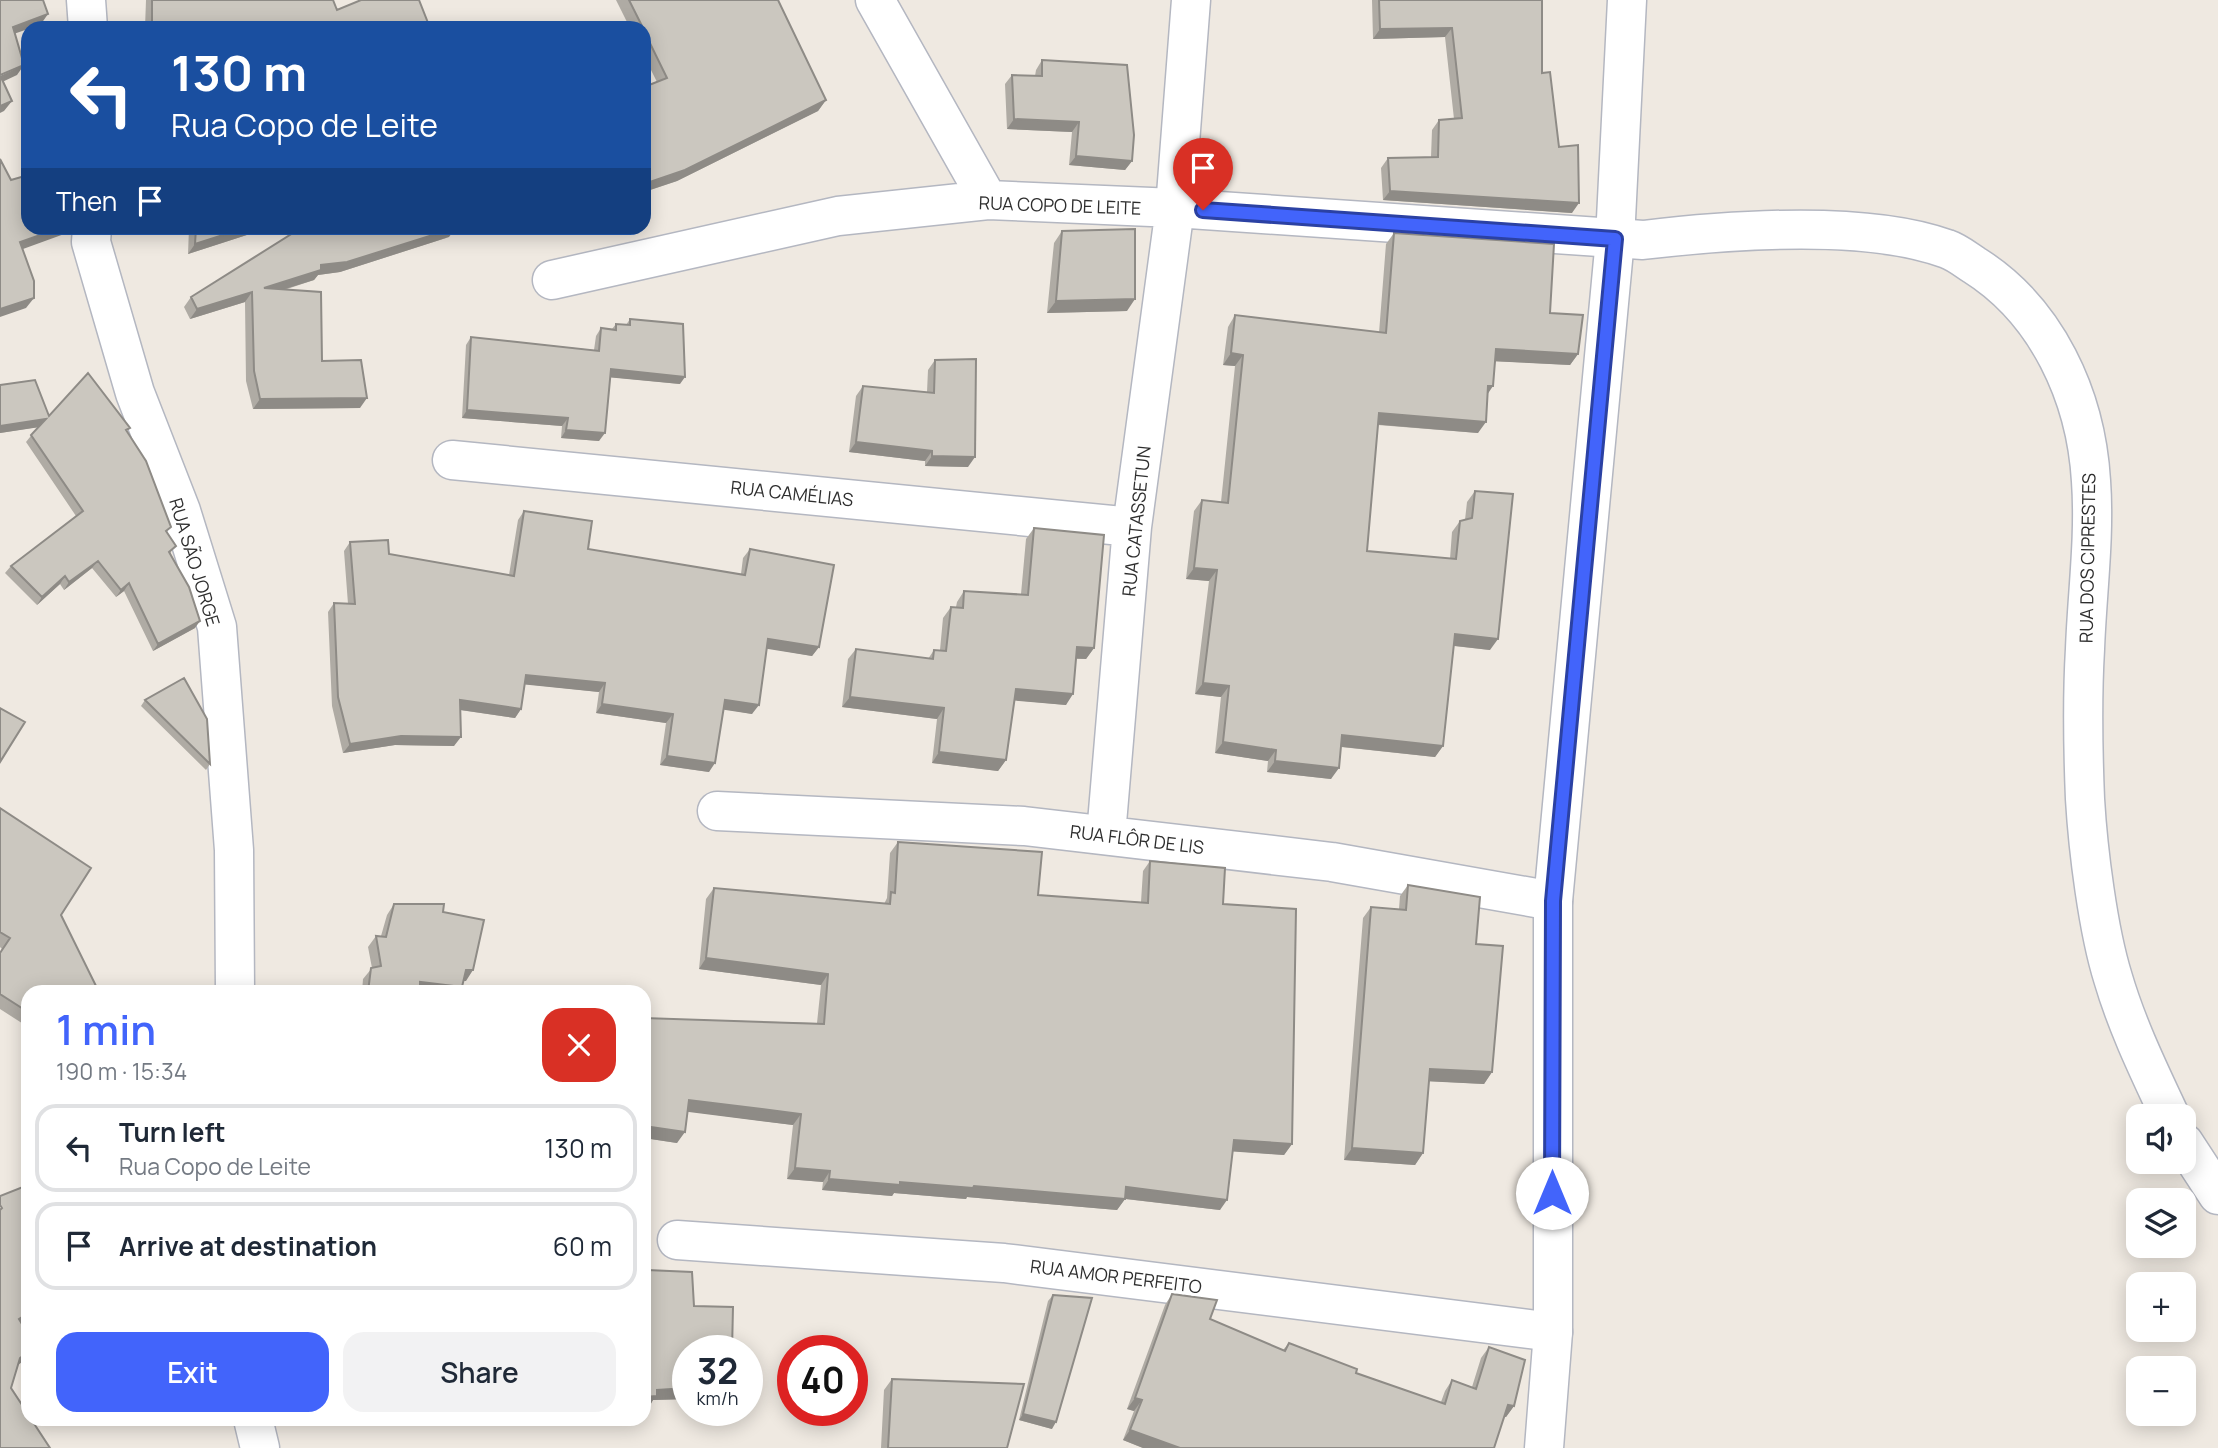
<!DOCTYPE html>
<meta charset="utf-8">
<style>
body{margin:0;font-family:Manrope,sans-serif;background:#f2f2f3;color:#1f2937;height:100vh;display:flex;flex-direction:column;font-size:26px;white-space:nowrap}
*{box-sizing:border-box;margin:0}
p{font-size:23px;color:#747a83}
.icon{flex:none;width:38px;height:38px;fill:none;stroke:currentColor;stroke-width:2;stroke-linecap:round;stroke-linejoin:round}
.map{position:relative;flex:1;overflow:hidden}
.panel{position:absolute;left:21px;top:985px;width:630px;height:441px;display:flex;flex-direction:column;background:#fff;border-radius:21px;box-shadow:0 4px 18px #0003}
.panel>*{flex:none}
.top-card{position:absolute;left:21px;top:21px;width:630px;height:214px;border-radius:21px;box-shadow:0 4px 18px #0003;background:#1a4fa0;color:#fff;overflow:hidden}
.tools{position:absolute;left:2126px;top:1104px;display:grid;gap:14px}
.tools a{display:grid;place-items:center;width:70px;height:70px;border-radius:14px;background:#fff;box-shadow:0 4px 18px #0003;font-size:35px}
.speed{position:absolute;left:672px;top:1335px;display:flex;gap:14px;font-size:35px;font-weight:700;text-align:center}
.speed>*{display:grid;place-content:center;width:91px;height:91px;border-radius:50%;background:#fff;box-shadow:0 4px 18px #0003;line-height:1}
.speed small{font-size:18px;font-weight:400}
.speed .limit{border:10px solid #d22;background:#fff;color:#111}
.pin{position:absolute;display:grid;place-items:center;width:60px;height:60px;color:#fff;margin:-72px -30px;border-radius:50% 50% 50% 0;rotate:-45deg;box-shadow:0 0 7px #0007}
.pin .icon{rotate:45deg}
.me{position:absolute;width:77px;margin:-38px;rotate:0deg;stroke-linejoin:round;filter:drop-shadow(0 0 5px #0008)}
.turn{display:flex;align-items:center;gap:24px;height:147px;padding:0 35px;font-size:32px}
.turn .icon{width:91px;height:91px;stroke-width:2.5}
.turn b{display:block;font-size:49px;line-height:60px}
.then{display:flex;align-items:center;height:66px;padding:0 35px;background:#0003;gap:14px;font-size:26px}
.round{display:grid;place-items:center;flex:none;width:74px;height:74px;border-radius:21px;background:#f2f2f3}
.overview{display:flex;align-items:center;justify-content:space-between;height:119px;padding:0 35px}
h1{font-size:42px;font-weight:600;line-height:52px;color:#4264fb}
.primary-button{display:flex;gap:14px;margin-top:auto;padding:14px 35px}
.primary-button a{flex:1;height:80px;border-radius:21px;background:#4264fb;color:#fff;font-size:28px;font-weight:600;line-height:80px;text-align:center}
.primary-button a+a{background:#f2f2f3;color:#1f2937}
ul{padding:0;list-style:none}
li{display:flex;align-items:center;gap:21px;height:88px;margin:0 14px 10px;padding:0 21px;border:4px solid #e0e1e3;border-radius:21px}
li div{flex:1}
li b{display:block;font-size:26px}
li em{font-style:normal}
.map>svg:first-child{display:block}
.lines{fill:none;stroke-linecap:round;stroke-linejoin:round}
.minor-casing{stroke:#b4b7c1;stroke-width:41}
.tertiary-casing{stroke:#b4b7c1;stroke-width:41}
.minor{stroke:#fff;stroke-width:38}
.tertiary{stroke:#fff;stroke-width:38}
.wall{fill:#afaba4}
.shaded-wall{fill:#8e8b86}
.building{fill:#cbc7bf;stroke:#8e8b86;stroke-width:2}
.route-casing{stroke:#2b41a3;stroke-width:18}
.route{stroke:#4264fb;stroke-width:12}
.labels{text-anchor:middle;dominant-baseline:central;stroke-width:6;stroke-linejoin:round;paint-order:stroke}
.street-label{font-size:18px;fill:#2e2e2e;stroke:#fff}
</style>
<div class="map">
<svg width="2218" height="1448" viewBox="0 0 2218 1448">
<rect width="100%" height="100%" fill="#efe9e1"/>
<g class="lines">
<!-- minor casing -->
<g class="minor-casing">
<path id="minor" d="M 86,0 L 88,28
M 875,0 L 988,200
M 92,228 L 91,242 L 135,393 L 181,511 L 217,627 L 234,850 L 235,992
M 552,280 L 838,216 L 988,200 L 1175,208 L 1643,240 C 1729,230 1865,219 1947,249 C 1956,252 1965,259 1974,265 C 2047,311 2086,396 2091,481 C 2095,537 2087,594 2085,649 C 2082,699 2083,750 2085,799 C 2088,850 2098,930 2113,978 C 2127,1026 2149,1071 2170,1116
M 452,460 L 1132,527
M 717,811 L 1024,826 L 1332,862 L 1553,901
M 1106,835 L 1132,527 L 1175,208 L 1191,0
M 2184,1143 L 2218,1195
M 677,1240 L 1004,1263 L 1553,1332
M 253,1419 L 260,1448"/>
</g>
<!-- tertiary casing -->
<g class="tertiary-casing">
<path id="tertiary" d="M 1544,1448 L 1553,1332 L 1553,901 L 1615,239 L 1627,0"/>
</g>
<!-- minor -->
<use href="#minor" class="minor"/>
<!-- tertiary -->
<use href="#tertiary" class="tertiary"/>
</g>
<!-- wall -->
<path class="wall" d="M 146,0 L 333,0 L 337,10 L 430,28 L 145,28 Z
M 616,0 L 778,0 L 826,100 L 818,111 L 677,181 L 644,192 L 657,82 L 644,56 L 644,28 L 630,28 Z
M 1372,0 L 1542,0 L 1542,73 L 1559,147 L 1572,213 L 1383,200 L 1381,168 L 1388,158 L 1431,157 L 1432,130 L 1439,120 L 1454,119 L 1445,37 L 1373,39 Z
M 1042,60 L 1132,161 L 1125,170 L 1069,165 L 1072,132 L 1007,129 L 1005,84 L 1012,75 L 1035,76 L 1036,70 Z
M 189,228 L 268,228 L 188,254 Z
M 1062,231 L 1127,311 L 1047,313 L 1054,243 Z
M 1394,233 L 1550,313 L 1578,354 L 1570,365 L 1495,361 L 1478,433 L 1378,425 L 1367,551 L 1450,559 L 1452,532 L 1460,521 L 1465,520 L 1467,502 L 1475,491 L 1490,650 L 1454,646 L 1443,746 L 1435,757 L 1341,747 L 1331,779 L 1267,772 L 1268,761 L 1215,753 L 1221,697 L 1195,694 L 1209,581 L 1186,579 L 1194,511 L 1202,500 L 1221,502 L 1235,366 L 1223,365 L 1228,327 L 1235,315 L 1379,333 L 1386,244 Z
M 449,237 L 340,272 L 318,275 L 314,280 L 284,290 L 322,361 L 360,408 L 253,409 L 246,381 L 245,302 L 190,319 L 184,307 L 191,297 Z
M 630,319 L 680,384 L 610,377 L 599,441 L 561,438 L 562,426 L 462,418 L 466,345 L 471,337 L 594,350 L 596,336 L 601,328 L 612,329 L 616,324 L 626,325 Z
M 935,360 L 968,467 L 925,466 L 925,461 L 849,452 L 856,396 L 863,386 L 927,392 L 928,370 Z
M 0,385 L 49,416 L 130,428 L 127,431 L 167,533 L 171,554 L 195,628 L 153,651 L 124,591 L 116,597 L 92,568 L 64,590 L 60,584 L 37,605 L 5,573 L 11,566 L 76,516 L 26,442 L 38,427 L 0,433 Z
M 524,511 L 588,549 L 741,574 L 743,558 L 750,549 L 819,647 L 812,656 L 767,648 L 752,714 L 724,709 L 709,772 L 660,765 L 666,723 L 596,713 L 599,692 L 525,684 L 521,709 L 515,718 L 460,710 L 454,746 L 395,745 L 343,753 L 332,706 L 328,612 L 334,603 L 348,604 L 344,551 L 350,542 L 389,554 L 509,575 L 518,520 Z
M 1034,528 L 1094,648 L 1086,659 L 1076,659 L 1066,705 L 1014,700 L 1006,760 L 998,771 L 932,763 L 937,719 L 842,707 L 848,659 L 856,649 L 928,659 L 934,650 L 940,650 L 943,618 L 951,607 L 956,607 L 957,602 L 964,591 L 1021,594 L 1026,539 Z
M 145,700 L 210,764 L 206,770 L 141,706 Z
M 0,808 L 61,915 L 28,992 L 28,1027 L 0,1009 L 0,952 L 2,949 L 0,947 Z
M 898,842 L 1038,895 L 1141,902 L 1143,871 L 1150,861 L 1223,904 L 1292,1144 L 1284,1155 L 1233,1151 L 1220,1210 L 1125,1199 L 1117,1210 L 967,1197 L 966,1199 L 894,1193 L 892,1196 L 822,1190 L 823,1182 L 787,1179 L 793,1125 L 687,1111 L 677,1143 L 644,1138 L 644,1018 L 817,1023 L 821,985 L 699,969 L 706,899 L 714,888 L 884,904 L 887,898 L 890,853 Z
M 1408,885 L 1476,944 L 1492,1072 L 1484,1084 L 1429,1081 L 1423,1153 L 1415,1165 L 1344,1160 L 1363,918 L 1371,907 L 1399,909 L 1400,896 Z
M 394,904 L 443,912 L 466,981 L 464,981 L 458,992 L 362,992 L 363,979 L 372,968 L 368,947 L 376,936 L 381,936 L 387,915 Z
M 647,1270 L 688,1351 L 688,1399 L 653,1400 L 649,1407 L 644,1407 L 644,1274 Z
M 1172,1294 L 1210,1319 L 1283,1350 L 1289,1343 L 1356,1373 L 1441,1402 L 1445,1391 L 1452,1380 L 1472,1387 L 1481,1358 L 1489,1347 L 1514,1406 L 1506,1417 L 1504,1417 L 1494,1448 L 1143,1448 L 1123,1440 L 1134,1411 L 1127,1409 L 1165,1305 Z
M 1053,1295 L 1052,1429 L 1019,1420 L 1048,1301 Z
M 892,1379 L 1007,1448 L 881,1448 L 884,1390 Z"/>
<!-- shaded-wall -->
<path class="shaded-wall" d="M 48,14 L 41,24 L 28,28 L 28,29 L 5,37 L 13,27 Z
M 1452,28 L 1445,37 L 1373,39 L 1380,29 Z
M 24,65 L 17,75 L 0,83 L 0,76 Z
M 826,100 L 818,111 L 677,181 L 644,192 L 644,184 Z
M 12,101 L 4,111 L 0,113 L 0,106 Z
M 1014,119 L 1079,122 L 1072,132 L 1007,129 Z
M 1076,156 L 1132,161 L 1125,170 L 1069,165 Z
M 1390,191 L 1579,203 L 1572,213 L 1383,200 Z
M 60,228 L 71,228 L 67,233 L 12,253 L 20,242 Z
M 245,228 L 268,228 L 188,254 L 195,244 Z
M 456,228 L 449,237 L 340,272 L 318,275 L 314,280 L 256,298 L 264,288 L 321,265 Z
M 252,292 L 245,302 L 190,319 L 197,309 Z
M 34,298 L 26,308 L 0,317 L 0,309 Z
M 1135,299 L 1127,311 L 1047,313 L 1056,301 Z
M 1496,349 L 1578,354 L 1570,365 L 1488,361 Z
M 1231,353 L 1243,355 L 1235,366 L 1223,365 Z
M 611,369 L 685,377 L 680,384 L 606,377 Z
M 1488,386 L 1493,386 L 1485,398 Z
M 367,398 L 360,408 L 253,409 L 260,399 Z
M 467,410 L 568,418 L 562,426 L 462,418 Z
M 1379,413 L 1486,422 L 1478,433 L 1371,424 Z
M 46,419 L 40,427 L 0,433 L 0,426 Z
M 566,430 L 605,433 L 599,441 L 561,438 Z
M 856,442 L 932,451 L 925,461 L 849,452 Z
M 932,456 L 975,457 L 968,467 L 925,466 Z
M 98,561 L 92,568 L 64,590 L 69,582 Z
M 1194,568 L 1217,570 L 1209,581 L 1186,579 Z
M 65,576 L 60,584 L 37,605 L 42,597 Z
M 129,583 L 124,591 L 116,597 L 121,590 Z
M 200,621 L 195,628 L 153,651 L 158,644 Z
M 1455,634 L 1498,639 L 1490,650 L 1447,645 Z
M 768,639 L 819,647 L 812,656 L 762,648 Z
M 1077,647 L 1094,648 L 1086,659 L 1070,658 Z
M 526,675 L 605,683 L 599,692 L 520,684 Z
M 1203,683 L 1229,686 L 1221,697 L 1195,694 Z
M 1016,689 L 1073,694 L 1066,705 L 1008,700 Z
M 850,697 L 944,708 L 937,719 L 842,707 Z
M 460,700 L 521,709 L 515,718 L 454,709 Z
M 725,700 L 759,705 L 752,714 L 719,709 Z
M 602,704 L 673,714 L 666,723 L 596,713 Z
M 1342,735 L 1443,746 L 1435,757 L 1334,746 Z
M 401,736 L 461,737 L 454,746 L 395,745 L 343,753 L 350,744 Z
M 1223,742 L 1276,750 L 1268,761 L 1215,753 Z
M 939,752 L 1006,760 L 998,771 L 932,763 Z
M 667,756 L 715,763 L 709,772 L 660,765 Z
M 1275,761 L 1339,768 L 1331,779 L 1267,772 Z
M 706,958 L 828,974 L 821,985 L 699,969 Z
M 466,970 L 473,970 L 466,981 L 459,981 Z
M 420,982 L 462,987 L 458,992 L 413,992 Z
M 1430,1069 L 1492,1072 L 1484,1084 L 1422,1081 Z
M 689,1100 L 801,1114 L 793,1125 L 681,1111 Z
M 644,1126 L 685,1132 L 677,1143 L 644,1138 Z
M 1234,1140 L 1292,1144 L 1284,1155 L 1226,1151 Z
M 1352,1148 L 1423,1153 L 1415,1165 L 1344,1160 Z
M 795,1168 L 830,1171 L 823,1182 L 787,1179 Z
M 829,1179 L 974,1186 L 1125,1199 L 1117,1210 L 967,1197 L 966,1199 L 894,1193 L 892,1196 L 822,1190 Z
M 1126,1187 L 1227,1200 L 1220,1210 L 1118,1198 Z
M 28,1313 L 28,1319 L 11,1330 L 19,1319 Z
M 28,1352 L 28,1358 L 12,1369 L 20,1358 Z
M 688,1388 L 688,1399 L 653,1400 L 649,1407 L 644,1407 L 644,1397 L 657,1390 Z
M 1135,1398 L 1142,1400 L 1134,1411 L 1127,1409 Z
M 1508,1405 L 1514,1406 L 1506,1417 L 1500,1416 Z
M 1023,1414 L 1056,1422 L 1052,1429 L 1019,1420 Z
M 1130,1430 L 1180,1448 L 1143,1448 L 1123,1440 Z"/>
<!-- building -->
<path class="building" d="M 0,0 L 43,0 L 48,14 L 13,27 L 24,65 L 0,75 L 12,101 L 0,106 Z
M 152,0 L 333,0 L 337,10 L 361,0 L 419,0 L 430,28 L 152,28 Z
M 629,0 L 778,0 L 826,100 L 685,170 L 644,184 L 644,87 L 667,78 L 644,31 L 644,28 L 643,28 Z
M 1379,0 L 1542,0 L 1542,73 L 1550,72 L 1559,147 L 1578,145 L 1579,203 L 1390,191 L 1388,158 L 1438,157 L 1439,120 L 1462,118 L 1452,28 L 1380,29 Z
M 1042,60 L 1127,65 L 1134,135 L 1132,161 L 1076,156 L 1079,122 L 1014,119 L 1012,75 L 1042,76 Z
M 0,159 L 11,180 L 28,175 L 28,228 L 60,228 L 20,242 L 34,281 L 34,298 L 0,309 Z
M 196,228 L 245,228 L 195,244 Z
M 301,228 L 455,228 L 347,262 L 321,265 L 321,270 L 264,288 L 321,292 L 322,361 L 361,360 L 367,398 L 260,399 L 254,371 L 252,292 L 197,309 L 191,297 Z
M 1135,229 L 1135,299 L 1056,301 L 1062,231 Z
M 1394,233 L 1554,244 L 1550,313 L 1583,315 L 1578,354 L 1496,349 L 1493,386 L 1488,386 L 1486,422 L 1379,413 L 1367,551 L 1456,559 L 1460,521 L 1472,518 L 1475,491 L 1513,494 L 1498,639 L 1455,634 L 1443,746 L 1342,735 L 1339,768 L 1275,761 L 1276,750 L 1223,742 L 1229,686 L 1203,683 L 1217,570 L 1194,568 L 1202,500 L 1228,503 L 1243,355 L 1231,353 L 1235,315 L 1386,333 Z
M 630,319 L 683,324 L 685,377 L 611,369 L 605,433 L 566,430 L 568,418 L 467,410 L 471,337 L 599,351 L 601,328 L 616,330 L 616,324 L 630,325 Z
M 976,359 L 975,457 L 932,456 L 932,451 L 856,442 L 863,386 L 934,393 L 935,360 Z
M 88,373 L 130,428 L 126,430 L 146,461 L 171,527 L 166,531 L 176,546 L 169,552 L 189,587 L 200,621 L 158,644 L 129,583 L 121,590 L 98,561 L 69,582 L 65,576 L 42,597 L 11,566 L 83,511 L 31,435 L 46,419 L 0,426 L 0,385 L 35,380 L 49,416 Z
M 524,511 L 592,521 L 588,549 L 745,575 L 750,549 L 834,565 L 819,647 L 768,639 L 759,705 L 725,700 L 715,763 L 667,756 L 673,714 L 602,704 L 605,683 L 526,675 L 521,709 L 460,700 L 461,737 L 401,736 L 350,744 L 338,697 L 334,603 L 355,604 L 350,542 L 388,540 L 389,554 L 514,576 Z
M 1034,528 L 1104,535 L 1094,648 L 1077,647 L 1073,694 L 1016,689 L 1006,760 L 939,752 L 944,708 L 850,697 L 856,649 L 933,659 L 934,650 L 946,651 L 951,607 L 963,608 L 964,591 L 1028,595 Z
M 184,678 L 207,719 L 210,764 L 145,700 Z
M 0,708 L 25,722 L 0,762 Z
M 0,808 L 91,868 L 61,915 L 99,992 L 28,992 L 28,1012 L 0,994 L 0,953 L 10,938 L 0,932 Z
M 898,842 L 1042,852 L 1038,895 L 1148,903 L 1150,861 L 1225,868 L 1223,904 L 1296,909 L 1292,1144 L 1234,1140 L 1227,1200 L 1126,1187 L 1125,1199 L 974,1186 L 973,1188 L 900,1182 L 900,1185 L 829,1179 L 830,1171 L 795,1168 L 801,1114 L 689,1100 L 685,1132 L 644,1126 L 644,1018 L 824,1024 L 828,974 L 706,958 L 714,888 L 890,904 L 891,892 L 895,893 Z
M 1408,885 L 1480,897 L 1476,944 L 1503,946 L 1492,1072 L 1430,1069 L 1423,1153 L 1352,1148 L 1371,907 L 1406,910 Z
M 394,904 L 444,904 L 443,912 L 484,920 L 473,970 L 466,970 L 462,987 L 420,982 L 420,992 L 368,992 L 371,968 L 381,966 L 376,936 L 386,937 Z
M 28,1185 L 28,1313 L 19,1319 L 28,1334 L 28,1352 L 20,1358 L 11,1388 L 28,1414 L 28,1419 L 31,1419 L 50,1448 L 0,1448 L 0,1210 L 2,1208 L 0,1205 L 0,1196 Z
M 647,1270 L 692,1272 L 694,1306 L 733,1307 L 732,1351 L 688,1351 L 688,1388 L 657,1390 L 657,1396 L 644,1397 L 644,1330 L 649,1330 Z
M 1172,1294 L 1217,1300 L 1210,1319 L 1285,1351 L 1289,1343 L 1357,1369 L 1356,1373 L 1445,1404 L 1452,1380 L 1476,1389 L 1489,1347 L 1525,1360 L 1514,1406 L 1508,1405 L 1494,1448 L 1180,1448 L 1130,1430 L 1142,1400 L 1135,1398 Z
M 1053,1295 L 1092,1298 L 1056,1422 L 1023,1414 Z
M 892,1379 L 1024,1384 L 1007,1448 L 888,1448 Z"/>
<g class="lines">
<!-- route casing -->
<g class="route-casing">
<path id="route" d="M 1203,210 L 1615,239 L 1553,901 L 1552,1193"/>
</g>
<!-- route -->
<use href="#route" class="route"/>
</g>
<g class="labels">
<!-- street labels -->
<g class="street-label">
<text transform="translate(1060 205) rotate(2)">RUA COPO DE LEITE</text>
<text transform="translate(792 493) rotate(6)">RUA CAMÉLIAS</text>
<text transform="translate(1136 521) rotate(-84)">RUA CATASSETUN</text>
<text transform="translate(2087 558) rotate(-89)">RUA DOS CIPRESTES</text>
<text transform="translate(195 562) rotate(73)">RUA SÃO JORGE</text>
<text transform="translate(1137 839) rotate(7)">RUA FLÔR DE LIS</text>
<text transform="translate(1116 1276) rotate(7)">RUA AMOR PERFEITO</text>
</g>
</g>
</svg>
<div class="tools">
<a><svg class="icon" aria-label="sound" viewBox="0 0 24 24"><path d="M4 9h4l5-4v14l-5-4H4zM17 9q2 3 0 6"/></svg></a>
<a><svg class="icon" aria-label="layers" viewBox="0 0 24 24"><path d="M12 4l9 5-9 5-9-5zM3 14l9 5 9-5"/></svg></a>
<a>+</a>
<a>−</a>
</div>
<div class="speed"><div>32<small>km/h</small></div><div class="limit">40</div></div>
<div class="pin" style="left:1203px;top:210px;background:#d93025"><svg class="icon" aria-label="arrive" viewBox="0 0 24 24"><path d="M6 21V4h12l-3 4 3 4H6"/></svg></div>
<svg class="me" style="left:1552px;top:1193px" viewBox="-20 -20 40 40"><circle r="19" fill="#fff"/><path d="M0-13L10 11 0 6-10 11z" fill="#4264fb"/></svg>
<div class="top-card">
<div class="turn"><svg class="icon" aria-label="left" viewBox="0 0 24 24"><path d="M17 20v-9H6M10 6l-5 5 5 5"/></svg><div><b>130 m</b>Rua Copo de Leite</div></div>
<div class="then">Then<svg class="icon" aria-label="arrive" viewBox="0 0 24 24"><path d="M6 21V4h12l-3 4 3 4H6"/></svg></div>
</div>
<section class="panel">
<div class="overview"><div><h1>1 min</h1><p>190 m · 15:34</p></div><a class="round" style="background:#d93025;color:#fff"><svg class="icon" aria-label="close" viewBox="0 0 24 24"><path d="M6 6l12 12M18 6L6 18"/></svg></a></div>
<ul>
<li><svg class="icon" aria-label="left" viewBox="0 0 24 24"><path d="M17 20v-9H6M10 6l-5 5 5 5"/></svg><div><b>Turn left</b><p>Rua Copo de Leite</p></div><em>130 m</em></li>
<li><svg class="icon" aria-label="arrive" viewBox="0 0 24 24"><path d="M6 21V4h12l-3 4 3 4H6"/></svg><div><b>Arrive at destination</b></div><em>60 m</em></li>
</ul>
<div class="primary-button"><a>Exit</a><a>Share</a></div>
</section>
</div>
